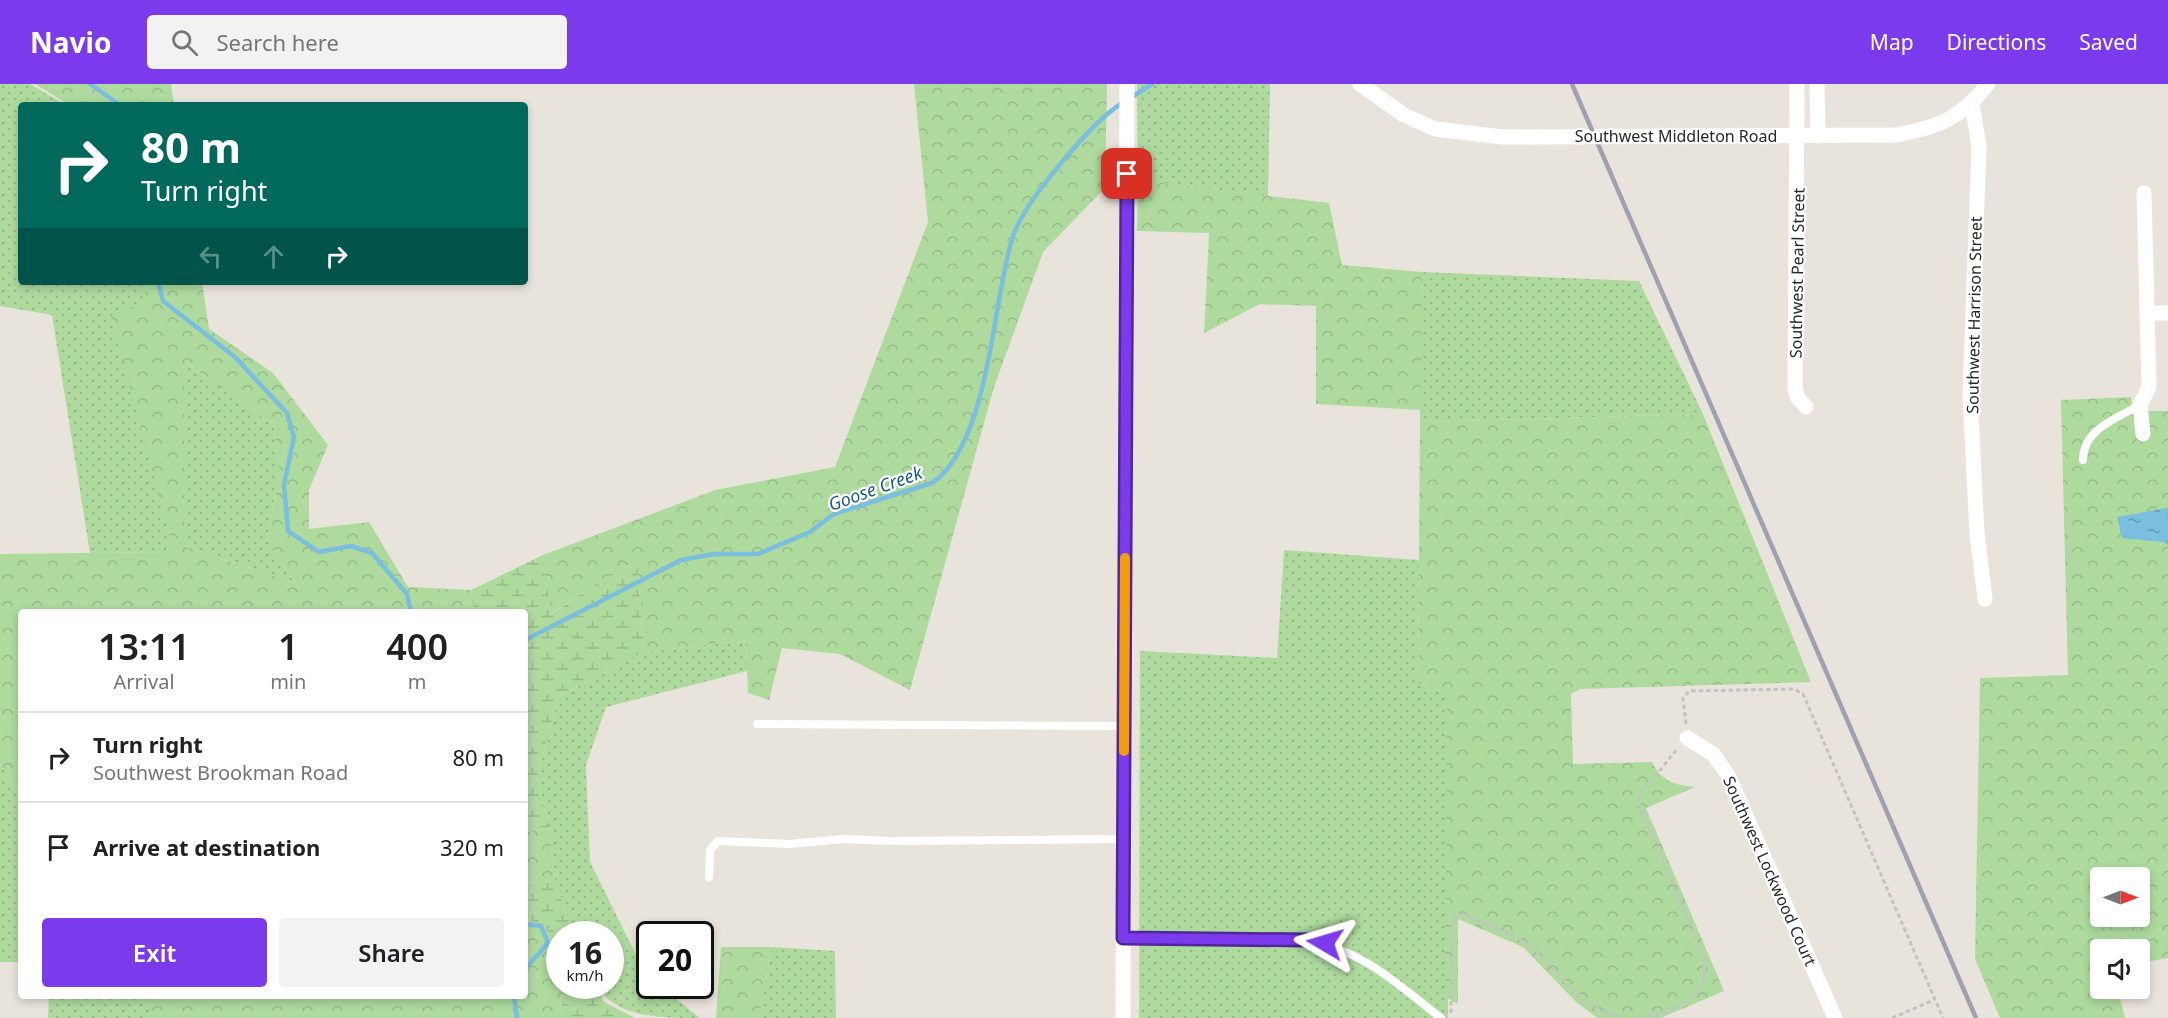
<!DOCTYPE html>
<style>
body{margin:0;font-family:"Noto Sans",sans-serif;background:#f2f2f2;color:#202124;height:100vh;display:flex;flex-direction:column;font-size:22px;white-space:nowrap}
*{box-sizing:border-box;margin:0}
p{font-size:20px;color:#757577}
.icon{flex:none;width:33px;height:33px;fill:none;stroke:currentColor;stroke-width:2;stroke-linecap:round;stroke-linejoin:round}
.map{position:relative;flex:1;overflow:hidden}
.side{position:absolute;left:18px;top:525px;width:510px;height:390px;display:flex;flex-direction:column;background:#fff;border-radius:6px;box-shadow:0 3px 9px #0003}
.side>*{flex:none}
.guide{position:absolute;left:18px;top:18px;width:510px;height:183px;border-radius:6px;box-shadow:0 3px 9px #0003;background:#00695c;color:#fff;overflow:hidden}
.needle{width:39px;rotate:90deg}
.controls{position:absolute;left:2090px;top:783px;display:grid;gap:12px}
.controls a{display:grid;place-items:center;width:60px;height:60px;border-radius:6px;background:#fff;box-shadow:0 3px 9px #0003;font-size:30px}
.speed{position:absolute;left:546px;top:837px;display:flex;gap:12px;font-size:30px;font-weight:700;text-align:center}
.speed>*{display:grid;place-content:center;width:78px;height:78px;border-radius:50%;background:#fff;box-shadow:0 3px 9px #0003;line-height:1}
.speed small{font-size:15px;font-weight:400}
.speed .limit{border:3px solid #111;border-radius:9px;background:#fff;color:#111}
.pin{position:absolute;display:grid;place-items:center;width:51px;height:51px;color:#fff;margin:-26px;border-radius:12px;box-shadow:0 3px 9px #0006}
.me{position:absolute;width:66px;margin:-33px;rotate:277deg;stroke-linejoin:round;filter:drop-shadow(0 0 4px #0008)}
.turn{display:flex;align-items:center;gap:21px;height:126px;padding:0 24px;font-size:27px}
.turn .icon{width:78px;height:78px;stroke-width:2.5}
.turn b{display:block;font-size:42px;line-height:51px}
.lanes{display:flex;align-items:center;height:57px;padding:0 24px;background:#0003;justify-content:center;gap:30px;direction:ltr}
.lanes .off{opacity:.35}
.eta{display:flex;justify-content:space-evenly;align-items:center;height:102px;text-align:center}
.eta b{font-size:36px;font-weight:600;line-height:42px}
.cta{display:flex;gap:12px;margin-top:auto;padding:12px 24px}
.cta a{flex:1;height:69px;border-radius:6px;background:#7c3aed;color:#fff;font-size:24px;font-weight:600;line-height:69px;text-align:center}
.cta a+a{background:#f2f2f2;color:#202124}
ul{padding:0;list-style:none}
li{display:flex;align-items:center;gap:18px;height:90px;padding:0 24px;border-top:2px solid #e0e0e0}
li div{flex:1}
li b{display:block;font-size:22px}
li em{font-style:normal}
header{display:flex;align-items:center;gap:36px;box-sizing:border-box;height:84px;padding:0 30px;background:#7c3aed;color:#fff}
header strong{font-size:28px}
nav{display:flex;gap:33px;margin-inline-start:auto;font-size:21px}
.search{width:420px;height:54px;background:#f2f2f2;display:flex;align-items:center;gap:15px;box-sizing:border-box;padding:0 21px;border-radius:6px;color:#757577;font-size:22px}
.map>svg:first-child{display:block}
.grass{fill:url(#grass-dots)}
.forest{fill:url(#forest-crowns);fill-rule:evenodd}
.wetland{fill:url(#wetland-marsh)}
.water{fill:url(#water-ripples)}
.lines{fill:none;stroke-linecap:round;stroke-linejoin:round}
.stream{stroke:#7abee0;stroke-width:4.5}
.path{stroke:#c3c3c3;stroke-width:3;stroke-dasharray:4.5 3;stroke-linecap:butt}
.service{stroke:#fff;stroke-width:8}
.minor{stroke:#fff;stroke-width:15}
.rail{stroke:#9fa0b0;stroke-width:4.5}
.route-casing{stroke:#51269a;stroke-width:15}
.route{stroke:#7c3aed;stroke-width:10}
.slow{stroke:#f59e0b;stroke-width:10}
.labels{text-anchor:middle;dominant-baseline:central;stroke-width:4.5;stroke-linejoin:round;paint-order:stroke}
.street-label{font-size:16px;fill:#282828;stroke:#fff}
.water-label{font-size:18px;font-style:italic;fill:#1c5c89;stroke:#fff}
</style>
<header>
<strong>Navio</strong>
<div class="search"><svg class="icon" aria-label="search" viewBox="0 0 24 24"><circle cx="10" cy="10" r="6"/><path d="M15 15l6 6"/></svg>Search here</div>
<nav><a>Map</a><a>Directions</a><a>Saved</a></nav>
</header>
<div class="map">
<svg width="2168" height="934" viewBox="0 0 2168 934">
<defs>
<pattern id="grass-dots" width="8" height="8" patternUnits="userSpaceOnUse" patternTransform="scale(1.5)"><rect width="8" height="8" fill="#aeda9e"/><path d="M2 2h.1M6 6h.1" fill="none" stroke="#96bb88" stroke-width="1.8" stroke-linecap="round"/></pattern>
<pattern id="forest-crowns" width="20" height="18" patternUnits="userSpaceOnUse" patternTransform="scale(1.5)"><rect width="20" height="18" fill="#aeda9e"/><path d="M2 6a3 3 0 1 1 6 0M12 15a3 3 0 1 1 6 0" fill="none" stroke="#96bb88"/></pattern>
<pattern id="wetland-marsh" width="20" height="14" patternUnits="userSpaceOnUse" patternTransform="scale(1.5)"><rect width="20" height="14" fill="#aeda9e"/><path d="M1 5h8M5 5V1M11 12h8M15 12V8" fill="none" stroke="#96bb88"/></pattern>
<pattern id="water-ripples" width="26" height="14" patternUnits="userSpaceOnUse" patternTransform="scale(1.5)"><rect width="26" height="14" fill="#7abee0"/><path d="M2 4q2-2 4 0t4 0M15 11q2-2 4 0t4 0" fill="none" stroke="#649ab6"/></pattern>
</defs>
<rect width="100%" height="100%" fill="#e9e4db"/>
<!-- grass -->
<path class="grass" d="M 0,0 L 30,0 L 66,21 L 21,21 L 21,198 L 145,198 L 171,458 L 165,468 L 90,469 L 52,231 L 0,222 Z
M 1137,0 L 1270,0 L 1268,112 L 1138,96 Z
M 1422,188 L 1639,197 L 1703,330 L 1420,338 Z
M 184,277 L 274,342 L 279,390 L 267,456 L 295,499 L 184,462 Z
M 1284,466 L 1419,476 L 1418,599 L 1448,609 L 1448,934 L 1139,934 L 1140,567 L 1277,574 Z
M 746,556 L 747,587 L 606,623 L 586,681 L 590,778 L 645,889 L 649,893 L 650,902 L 660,902 L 700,934 C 661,934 616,934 597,902 L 610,902 L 610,850 L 574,850 L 555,797 L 549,745 L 537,695 L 558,613 L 644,568 Z
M 0,679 L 21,713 L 21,878 L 0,878 Z
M 772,863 L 835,867 L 836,934 L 759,934 Z
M 49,912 L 145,912 L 151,921 L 151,934 L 48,934 Z"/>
<!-- forest -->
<path class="forest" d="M 35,0 L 171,0 L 174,21 L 69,21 Z
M 914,0 L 1107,0 L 1105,104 L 1043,168 L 994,303 L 910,606 L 840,570 L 782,564 L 769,616 L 748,609 L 746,556 L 644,568 L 637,474 L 550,530 L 543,471 L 715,406 L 835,383 L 928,138 Z
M 1138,96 L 1329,119 L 1342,181 L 1422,188 L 1421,326 L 1316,320 L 1316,222 L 1260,220 L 1204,249 L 1209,149 L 1137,147 Z
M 145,198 L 202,198 L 209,245 L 273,289 L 328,361 L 309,406 L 309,445 L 369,438 L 408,503 L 471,506 L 474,528 L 21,528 L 21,713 L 0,679 L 0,470 L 165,468 L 171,458 L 111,233 L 145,216 ZM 184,277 L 274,342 L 279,390 L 267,456 L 295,499 L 184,462 Z
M 2131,313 L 2132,327 L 2168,327 L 2168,874 L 2139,879 L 2139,866 L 2100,866 L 2100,904 L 2118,905 L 2125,934 L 2000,934 L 1975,875 L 1980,594 L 2068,591 L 2061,316 ZM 2100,794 L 2139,794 L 2139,832 L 2100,832 Z
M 1703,330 L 1811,598 L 1580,605 L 1571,610 L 1573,680 L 1652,678 C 1661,697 1675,701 1695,703 L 1646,724 L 1724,907 L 1661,934 L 1597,934 L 1575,917 L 1523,863 L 1458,835 L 1458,920 L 1445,913 L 1447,609 L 1418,599 L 1420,338 Z
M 549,745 L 555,797 L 525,799 L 525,748 Z
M 525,833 L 559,854 L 560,902 L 565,902 L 560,934 L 151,934 L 151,921 L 145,912 L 525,912 Z
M 721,863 L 772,863 L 759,934 L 716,934 Z"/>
<!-- wetland -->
<path class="wetland" d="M 543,471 L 551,530 L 637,473 L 644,568 L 558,613 L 537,695 L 549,745 L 525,748 L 525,528 L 474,528 L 471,506 Z
M 555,797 L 574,850 L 560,850 L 559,854 L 525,833 L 525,799 Z
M 565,902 L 597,902 L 604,918 L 635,934 L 560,934 Z"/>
<!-- water -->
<path class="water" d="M 2168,424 L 2168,461 L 2163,458 L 2122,454 L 2117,433 Z"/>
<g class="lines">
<!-- stream -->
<path class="stream" d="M 90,0 L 120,21
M 1129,15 L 1152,0
M 158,198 L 163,217 L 235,273 L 287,329 L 294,353 L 284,401 L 288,447 L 319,468 L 351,462 L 372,469 L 407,510 L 411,528
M 525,556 L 681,476 L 714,470 L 758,470 L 810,448 L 834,430 L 932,399 C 990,360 992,217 1013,152 C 1025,117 1091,39 1122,19
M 525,840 L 541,842 L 548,859 L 525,885
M 514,912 L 517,934"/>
<!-- path -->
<path class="path" d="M 1686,640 L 1683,614 L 1689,607 L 1794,605 L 1803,610 L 1943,934
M 1451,929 L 1452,839 L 1456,832 L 1463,830 C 1482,839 1514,849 1530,862 C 1568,893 1570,919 1624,934
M 1640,934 C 1656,932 1689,922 1699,907 C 1705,897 1705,885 1704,875 L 1638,718 L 1640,711 L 1678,664
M 1892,934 L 1934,916"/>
<!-- service -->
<path class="service" d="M 2083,376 C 2083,345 2116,335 2140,321
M 757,640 L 1124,642
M 709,793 L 710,766 L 718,757 L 789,760 L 844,755 L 889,757 L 1124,755
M 1123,854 L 1305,856 C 1363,866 1396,899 1441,934"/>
<!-- minor -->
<path class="minor" d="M 1360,0 L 1404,31 L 1435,45 L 1503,53 L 1896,51 C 1939,43 1960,35 1988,0
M 1797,0 L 1795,304 L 1798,314 L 1806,323
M 1817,0 L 1818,52
M 1972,20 L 1979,62 L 1970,312 L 1977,449 L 1985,515
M 2148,229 L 2168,229
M 2143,350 L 2140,321 L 2149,303 L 2144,109
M 1687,654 L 1713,670 L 1728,691 L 1835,934
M 1123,934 L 1127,0"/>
<!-- rail -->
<path class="rail" d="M 1572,0 L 1976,934"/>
</g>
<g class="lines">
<!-- route casing -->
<g class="route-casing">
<path id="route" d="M 1127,90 L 1123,854 L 1305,856 L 1325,859"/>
</g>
<!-- route -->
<use href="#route" class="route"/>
<!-- slow -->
<path class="slow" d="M 1124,667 L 1125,474"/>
</g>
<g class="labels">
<!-- street labels -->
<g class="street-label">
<text x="1676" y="52">Southwest Middleton Road</text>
<text transform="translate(1797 189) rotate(-89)">Southwest Pearl Street</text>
<text transform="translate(1974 231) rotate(-89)">Southwest Harrison Street</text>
<text transform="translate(1770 787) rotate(66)">Southwest Lockwood Court</text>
</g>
<!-- water labels -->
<g class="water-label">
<text transform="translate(875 404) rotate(-20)">Goose Creek</text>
</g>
</g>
</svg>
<div class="controls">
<a><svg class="needle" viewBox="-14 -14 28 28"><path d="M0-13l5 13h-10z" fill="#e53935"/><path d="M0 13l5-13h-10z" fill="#757577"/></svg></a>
<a><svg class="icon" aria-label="sound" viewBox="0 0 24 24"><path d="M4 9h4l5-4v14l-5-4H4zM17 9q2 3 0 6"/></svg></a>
</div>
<div class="speed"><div>16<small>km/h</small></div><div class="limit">20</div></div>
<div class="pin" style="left:1127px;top:90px;background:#d93025"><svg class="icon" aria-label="arrive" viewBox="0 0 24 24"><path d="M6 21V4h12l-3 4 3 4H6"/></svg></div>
<svg class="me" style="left:1325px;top:859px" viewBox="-20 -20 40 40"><path d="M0-17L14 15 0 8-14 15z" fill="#7c3aed" stroke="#fff" stroke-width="4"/></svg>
<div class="guide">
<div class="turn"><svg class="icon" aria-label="right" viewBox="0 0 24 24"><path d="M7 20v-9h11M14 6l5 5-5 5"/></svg><div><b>80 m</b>Turn right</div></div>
<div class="lanes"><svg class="icon off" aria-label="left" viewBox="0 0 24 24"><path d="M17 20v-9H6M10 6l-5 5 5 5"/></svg><svg class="icon off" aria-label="ahead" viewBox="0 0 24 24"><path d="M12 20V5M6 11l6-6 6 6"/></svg><svg class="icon" aria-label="right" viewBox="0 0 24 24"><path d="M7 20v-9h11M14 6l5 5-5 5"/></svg></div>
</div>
<section class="side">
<div class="eta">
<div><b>13:11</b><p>Arrival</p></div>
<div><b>1</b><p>min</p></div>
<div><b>400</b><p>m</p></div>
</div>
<ul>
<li><svg class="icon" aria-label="right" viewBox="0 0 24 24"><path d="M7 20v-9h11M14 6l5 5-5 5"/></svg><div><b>Turn right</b><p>Southwest Brookman Road</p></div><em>80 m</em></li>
<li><svg class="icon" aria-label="arrive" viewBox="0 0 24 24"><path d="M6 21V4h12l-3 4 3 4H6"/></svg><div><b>Arrive at destination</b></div><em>320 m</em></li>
</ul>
<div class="cta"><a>Exit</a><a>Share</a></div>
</section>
</div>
